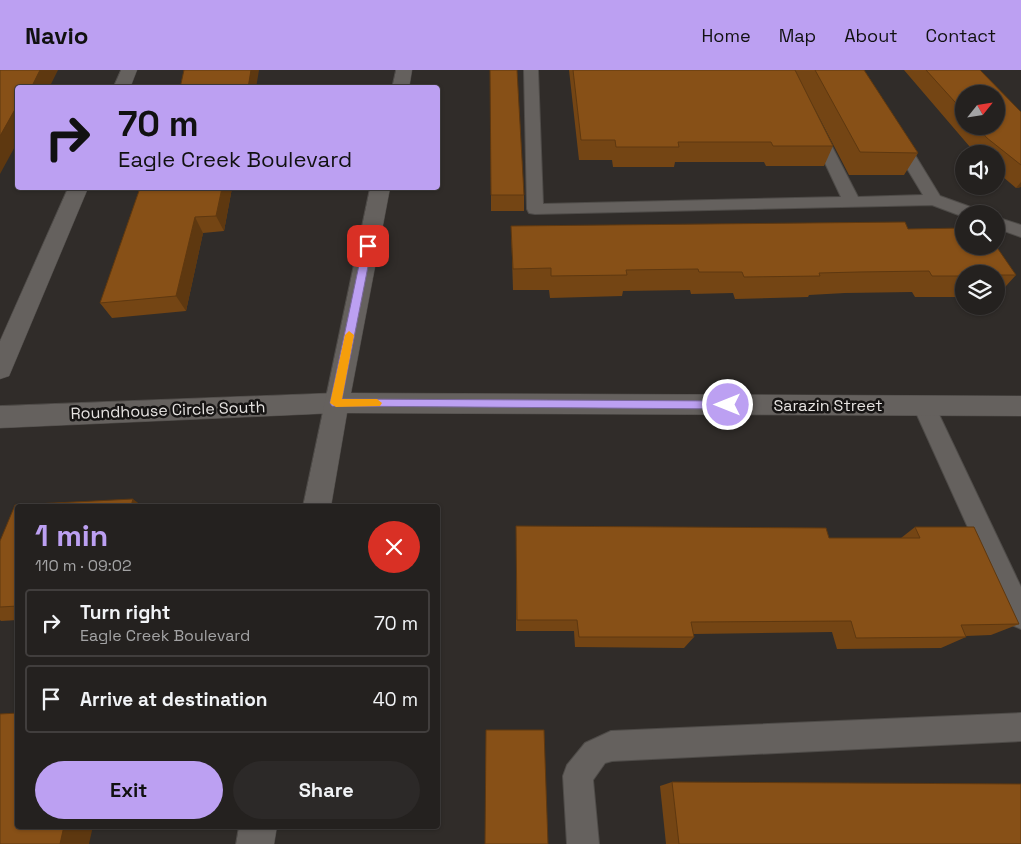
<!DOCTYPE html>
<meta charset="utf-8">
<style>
body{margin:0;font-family:"Space Grotesk",sans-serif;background:#2c2928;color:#f1f3f6;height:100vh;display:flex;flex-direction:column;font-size:19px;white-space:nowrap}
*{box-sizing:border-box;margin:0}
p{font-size:16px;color:#a3a3a4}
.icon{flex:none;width:28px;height:28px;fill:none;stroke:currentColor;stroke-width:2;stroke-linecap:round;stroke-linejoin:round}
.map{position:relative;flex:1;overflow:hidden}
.details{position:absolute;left:15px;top:434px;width:425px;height:325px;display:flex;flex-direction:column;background:#24211f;border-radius:5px;box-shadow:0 1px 4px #0004,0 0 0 1px #413e3d}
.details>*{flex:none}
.top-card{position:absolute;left:15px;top:15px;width:425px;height:105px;border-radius:5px;box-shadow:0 1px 4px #0004,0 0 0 1px #413e3d;background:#bca0f2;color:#111;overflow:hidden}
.needle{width:32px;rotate:60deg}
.buttons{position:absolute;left:955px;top:15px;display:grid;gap:10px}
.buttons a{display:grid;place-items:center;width:50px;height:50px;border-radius:50%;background:#24211f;box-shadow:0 1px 4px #0004,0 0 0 1px #413e3d;font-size:25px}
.pin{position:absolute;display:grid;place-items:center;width:42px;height:42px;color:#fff;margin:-21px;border-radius:10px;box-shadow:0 2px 8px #0006}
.me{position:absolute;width:55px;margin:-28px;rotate:270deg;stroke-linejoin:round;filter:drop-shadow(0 0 4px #0008)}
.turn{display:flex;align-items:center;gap:18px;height:105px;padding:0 20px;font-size:22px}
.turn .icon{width:65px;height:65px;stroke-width:2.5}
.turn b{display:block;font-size:35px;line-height:42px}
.round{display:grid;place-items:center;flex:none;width:52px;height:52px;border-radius:26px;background:#2c2928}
.summary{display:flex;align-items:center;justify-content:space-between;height:85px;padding:0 20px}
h1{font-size:30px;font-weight:600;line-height:38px;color:#bca0f2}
.action{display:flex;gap:10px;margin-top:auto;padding:10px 20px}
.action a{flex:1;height:58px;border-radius:30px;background:#bca0f2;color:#111;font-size:20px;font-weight:600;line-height:58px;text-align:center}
.action a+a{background:#2c2928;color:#f1f3f6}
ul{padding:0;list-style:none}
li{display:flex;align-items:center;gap:15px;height:68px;margin:0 10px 8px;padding:0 10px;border:2px solid #413e3d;border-radius:5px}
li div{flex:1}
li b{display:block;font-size:19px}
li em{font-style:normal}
header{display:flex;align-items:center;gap:30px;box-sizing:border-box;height:70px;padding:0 25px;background:#bca0f2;color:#111}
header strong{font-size:24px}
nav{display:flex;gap:28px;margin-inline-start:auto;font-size:18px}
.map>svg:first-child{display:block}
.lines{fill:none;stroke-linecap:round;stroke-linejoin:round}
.lane-casing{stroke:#4e4b48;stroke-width:2}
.street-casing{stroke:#4e4b48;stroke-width:1}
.secondary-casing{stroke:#4e4b48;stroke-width:1}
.lane{fill:#65615e;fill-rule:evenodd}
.street{fill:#65615e;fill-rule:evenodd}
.secondary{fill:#65615e;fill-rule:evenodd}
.wall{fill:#744514;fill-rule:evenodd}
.shaded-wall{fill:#5e3810}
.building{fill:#875017;stroke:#5e3810}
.route{fill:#bca0f2;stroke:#7a689d}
.slow{fill:#f59e0b}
.labels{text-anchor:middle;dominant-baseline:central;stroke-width:5;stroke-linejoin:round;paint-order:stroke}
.street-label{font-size:16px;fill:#e6e3e1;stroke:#171514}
</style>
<header>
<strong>Navio</strong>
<nav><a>Home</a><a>Map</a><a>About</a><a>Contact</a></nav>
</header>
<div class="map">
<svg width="1021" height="774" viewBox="0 0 1021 774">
<rect width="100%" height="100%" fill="#302c29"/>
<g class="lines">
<!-- lane casing -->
<g class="lane-casing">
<path id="lane" d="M 524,0 L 538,0 L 543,134 L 841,127 L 809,59 L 811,56 L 821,56 L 823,59 L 858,127 L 923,125 L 888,67 L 891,64 L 901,64 L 904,67 L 940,126 L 979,140 L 981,144 L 964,144 L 964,147 L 932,135 L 535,144 L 529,143 L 527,139 Z
M 996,147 L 1021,155 L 1021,167 L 996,158 Z
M 924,327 L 932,330 L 935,336 L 1021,517 L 1021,559 L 1012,555 L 913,336 L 916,330 Z
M 1021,643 L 1021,671 L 612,691 L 605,693 L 593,710 L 599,774 L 567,774 L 563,706 L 567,695 L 585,673 L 611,661 Z"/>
</g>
<!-- street casing -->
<g class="street-casing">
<path id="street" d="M 121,0 L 137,0 L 130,18 L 113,18 Z
M 68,118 L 88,118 L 12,299 L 9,306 L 0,309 L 0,271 Z
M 336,323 L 345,326 L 349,333 L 345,340 L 336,343 L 0,358 L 0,336 Z"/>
</g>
<!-- secondary casing -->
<g class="secondary-casing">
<path id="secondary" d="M 396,0 L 412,0 L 409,18 L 392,18 Z
M 370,118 L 390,118 L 351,323 L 1021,326 L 1021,346 L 347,343 L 331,436 L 303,436 Z
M 239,756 L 277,756 L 274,774 L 236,774 Z"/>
</g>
<!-- lane -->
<use href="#lane" class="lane"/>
<!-- street -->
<use href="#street" class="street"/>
<!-- secondary -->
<use href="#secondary" class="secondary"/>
</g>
<!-- wall -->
<path class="wall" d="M 569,0 L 864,0 L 918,83 L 904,105 L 849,105 L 807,24 L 833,76 L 824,96 L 766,96 L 764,92 L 675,92 L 674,97 L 613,97 L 612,90 L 579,90 Z
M 904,0 L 980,0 L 1021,42 L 1021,117 L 1016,118 L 996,101 L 996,84 L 976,84 ZM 964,24 L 996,56 L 964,56 Z
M 140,118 L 232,118 L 224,161 L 203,163 L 186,241 L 112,248 L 100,233 Z
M 491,125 L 524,125 L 524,141 L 491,141 Z
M 511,156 L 908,159 L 1016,205 L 996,227 L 996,204 L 964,204 L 964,227 L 915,227 L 912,222 L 845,223 L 809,225 L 808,227 L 735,229 L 733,223 L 691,224 L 690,220 L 623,221 L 622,226 L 550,228 L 549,220 L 513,220 Z
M 18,436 L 18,550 L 1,551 L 0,550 L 0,471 Z
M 915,457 L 1019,554 L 991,565 L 966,566 L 966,567 L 941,578 L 837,579 L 832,562 L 694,564 L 694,567 L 684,578 L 575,577 L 574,561 L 516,561 L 516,471 L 901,468 Z
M 672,712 L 1021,774 L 666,774 L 660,716 Z"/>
<!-- shaded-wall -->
<path class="shaded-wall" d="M 40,0 L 58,0 L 49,18 L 31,18 Z
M 251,0 L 259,0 L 256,18 L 248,18 Z
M 18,34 L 18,71 L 0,104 L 0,66 Z
M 1021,112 L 1021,117 L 1016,118 Z
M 222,118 L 232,118 L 224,161 L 216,146 Z
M 195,147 L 203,163 L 186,241 L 176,226 Z
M 133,429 L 142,436 L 131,436 Z
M 64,756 L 93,756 L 89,774 L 60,774 Z"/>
<!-- building -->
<path class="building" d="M 0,0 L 40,0 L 31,18 L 18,18 L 18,34 L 0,66 Z
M 184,0 L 251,0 L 248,18 L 180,18 Z
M 490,0 L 517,0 L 524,125 L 491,125 Z
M 573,0 L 795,0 L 833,76 L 773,76 L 771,72 L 678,72 L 679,77 L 616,77 L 615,70 L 581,70 Z
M 815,0 L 864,0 L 918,83 L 860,82 Z
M 926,0 L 980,0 L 1021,42 L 1021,95 L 987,68 L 976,56 L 996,56 L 996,24 L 964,24 L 964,42 Z
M 140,118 L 222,118 L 216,146 L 195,147 L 176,226 L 100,233 Z
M 905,152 L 908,159 L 964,158 L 964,176 L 996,176 L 1016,205 L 996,205 L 996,204 L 964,204 L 964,206 L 932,206 L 929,201 L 858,202 L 819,203 L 820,206 L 744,207 L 742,202 L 699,202 L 698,199 L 626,200 L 627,205 L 551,206 L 551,198 L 513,199 L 511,156 Z
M 133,429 L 131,436 L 18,436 L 18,536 L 0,537 L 0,471 L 15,435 Z
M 516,456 L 826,458 L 829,468 L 920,468 L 915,457 L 974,457 L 1019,554 L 961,555 L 966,567 L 856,568 L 851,551 L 691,552 L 694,567 L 579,567 L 577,550 L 517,550 Z
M 18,643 L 18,756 L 64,756 L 60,774 L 0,774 L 0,644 Z
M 486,660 L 544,660 L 548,774 L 485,774 Z
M 672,712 L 1021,714 L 1021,774 L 679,774 Z"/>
<!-- route -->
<path class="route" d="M 368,173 L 372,176 L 342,329 L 728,331 L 733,335 L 728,339 L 332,336 L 330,333 L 363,176 Z"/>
<!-- slow -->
<path class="slow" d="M 349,261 L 354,265 L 342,329 L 377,329 L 382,333 L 380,336 L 336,337 L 330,333 L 345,265 Z"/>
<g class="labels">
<!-- street labels -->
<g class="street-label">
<text x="828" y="335">Sarazin Street</text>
<text transform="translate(168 340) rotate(-2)">Roundhouse Circle South</text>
</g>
</g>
</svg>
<div class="buttons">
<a><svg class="needle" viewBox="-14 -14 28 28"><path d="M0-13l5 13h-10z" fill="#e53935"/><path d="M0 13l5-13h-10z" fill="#a3a3a4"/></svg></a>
<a><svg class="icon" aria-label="sound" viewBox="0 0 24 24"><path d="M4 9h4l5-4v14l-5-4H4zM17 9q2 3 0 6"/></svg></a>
<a><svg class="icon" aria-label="search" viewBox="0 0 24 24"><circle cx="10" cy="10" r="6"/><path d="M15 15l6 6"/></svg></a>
<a><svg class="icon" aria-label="layers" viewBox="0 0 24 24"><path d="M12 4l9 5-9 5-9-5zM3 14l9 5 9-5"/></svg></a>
</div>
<div class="pin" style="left:368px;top:176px;background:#d93025"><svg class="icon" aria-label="arrive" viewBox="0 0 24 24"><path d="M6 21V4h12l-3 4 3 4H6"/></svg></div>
<svg class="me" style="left:728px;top:335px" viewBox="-20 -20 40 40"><circle r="17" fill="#bca0f2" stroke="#fff" stroke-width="3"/><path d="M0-11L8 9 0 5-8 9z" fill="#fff"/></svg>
<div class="top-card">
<div class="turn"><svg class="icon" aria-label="right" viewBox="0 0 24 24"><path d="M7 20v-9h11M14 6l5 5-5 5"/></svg><div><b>70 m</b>Eagle Creek Boulevard</div></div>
</div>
<section class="details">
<div class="summary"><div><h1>1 min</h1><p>110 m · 09:02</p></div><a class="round" style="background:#d93025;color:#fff"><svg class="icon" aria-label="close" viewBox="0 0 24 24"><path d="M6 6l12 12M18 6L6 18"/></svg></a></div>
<ul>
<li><svg class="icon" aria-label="right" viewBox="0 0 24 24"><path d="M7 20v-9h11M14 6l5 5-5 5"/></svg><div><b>Turn right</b><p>Eagle Creek Boulevard</p></div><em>70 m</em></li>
<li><svg class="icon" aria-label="arrive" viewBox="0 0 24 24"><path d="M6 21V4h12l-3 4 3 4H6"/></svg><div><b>Arrive at destination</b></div><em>40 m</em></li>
</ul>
<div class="action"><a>Exit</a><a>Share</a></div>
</section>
</div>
